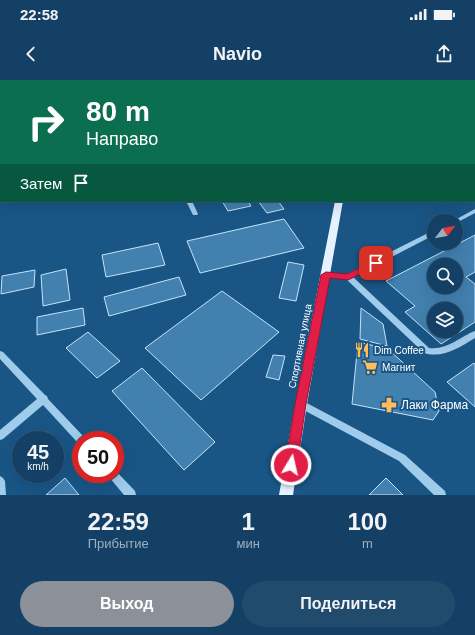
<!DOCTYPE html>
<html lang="ru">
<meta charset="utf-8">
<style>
body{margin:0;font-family:Arial,sans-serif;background:#204b6d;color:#f1f3f6;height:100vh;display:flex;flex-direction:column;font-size:15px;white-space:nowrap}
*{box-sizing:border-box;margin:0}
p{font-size:13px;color:#9dafbf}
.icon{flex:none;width:22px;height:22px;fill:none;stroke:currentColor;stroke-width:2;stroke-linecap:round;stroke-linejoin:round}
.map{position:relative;height:415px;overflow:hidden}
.side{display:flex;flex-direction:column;background:#134064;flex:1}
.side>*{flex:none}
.hud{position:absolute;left:0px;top:0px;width:475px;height:122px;box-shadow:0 4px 16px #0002,0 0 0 1px #325978;background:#0b6e4f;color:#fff;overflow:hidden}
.needle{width:26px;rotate:59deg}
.fabs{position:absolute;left:427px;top:134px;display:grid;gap:8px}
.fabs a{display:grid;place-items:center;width:36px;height:36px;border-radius:50%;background:#134064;box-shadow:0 4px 16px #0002,0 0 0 1px #325978;font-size:20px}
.speed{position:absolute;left:12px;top:351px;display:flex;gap:8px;font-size:20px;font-weight:700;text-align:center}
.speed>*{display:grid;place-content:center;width:52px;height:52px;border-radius:50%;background:#134064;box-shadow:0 4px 16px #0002,0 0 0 1px #325978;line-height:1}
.speed small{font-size:10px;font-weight:400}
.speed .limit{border:6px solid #d22;background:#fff;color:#111}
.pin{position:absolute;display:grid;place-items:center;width:34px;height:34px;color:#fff;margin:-17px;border-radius:8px;box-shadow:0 2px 6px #0006}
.me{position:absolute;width:44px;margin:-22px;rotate:9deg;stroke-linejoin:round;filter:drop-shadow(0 0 3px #0008)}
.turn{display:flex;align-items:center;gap:14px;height:84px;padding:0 20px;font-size:18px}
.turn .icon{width:52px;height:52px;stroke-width:2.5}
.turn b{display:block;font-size:28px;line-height:34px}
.then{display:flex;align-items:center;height:38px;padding:0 20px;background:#0003;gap:8px;font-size:15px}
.eta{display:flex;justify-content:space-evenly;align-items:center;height:68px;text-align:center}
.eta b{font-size:24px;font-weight:700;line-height:28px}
.primary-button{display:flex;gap:8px;margin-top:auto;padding:8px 20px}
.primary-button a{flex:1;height:46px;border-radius:24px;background:#8c9099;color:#fff;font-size:16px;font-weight:700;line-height:46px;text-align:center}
.primary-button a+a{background:#204b6d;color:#f1f3f6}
.status{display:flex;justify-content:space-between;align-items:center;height:28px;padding:0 20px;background:#134064;direction:ltr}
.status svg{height:11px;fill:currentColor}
header{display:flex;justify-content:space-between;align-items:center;height:52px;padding:0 20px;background:#134064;font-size:18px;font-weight:700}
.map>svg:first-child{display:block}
.building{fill:#4280af;stroke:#c5e3f9;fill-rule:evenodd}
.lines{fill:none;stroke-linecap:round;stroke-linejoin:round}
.minor{fill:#a0ccec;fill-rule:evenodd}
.major{fill:#e5f2ff;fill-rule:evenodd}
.route{fill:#e11d48;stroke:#92132f}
.labels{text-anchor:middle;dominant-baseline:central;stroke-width:4;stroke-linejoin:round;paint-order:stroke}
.street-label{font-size:10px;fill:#fff;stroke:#195686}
.poi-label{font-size:10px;fill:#fff;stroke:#195686;text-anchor:start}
.near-poi-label{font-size:12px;fill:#fff;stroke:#195686;text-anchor:start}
</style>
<div class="status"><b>22:58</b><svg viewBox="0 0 49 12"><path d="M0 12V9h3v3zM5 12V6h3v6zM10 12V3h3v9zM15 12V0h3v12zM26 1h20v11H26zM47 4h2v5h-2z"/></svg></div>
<header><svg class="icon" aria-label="back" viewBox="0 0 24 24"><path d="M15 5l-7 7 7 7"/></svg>Navio<svg class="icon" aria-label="share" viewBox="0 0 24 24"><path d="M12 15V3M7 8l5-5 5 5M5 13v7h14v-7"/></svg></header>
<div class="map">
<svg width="475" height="415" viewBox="0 0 475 415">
<rect width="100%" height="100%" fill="#195686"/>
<!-- building -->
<path class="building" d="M 222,121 L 248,121 L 251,126 L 228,131 Z
M 258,121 L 278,121 L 284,129 L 267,133 Z
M 284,139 L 304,168 L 200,193 L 187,161 Z
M 475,155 L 475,192 L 466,197 L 475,204 L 475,242 L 441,264 L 405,232 L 415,226 L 386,201 ZM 434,185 L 456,185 L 456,207 L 434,207 ZM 434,229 L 456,229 L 456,251 L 434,251 Z
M 158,163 L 165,185 L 106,197 L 102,175 Z
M 288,182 L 304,185 L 296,221 L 279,218 Z
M 66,189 L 70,220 L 43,226 L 41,195 Z
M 35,190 L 34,207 L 1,214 L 2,196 Z
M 179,197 L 186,215 L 109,236 L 104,217 Z
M 222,211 L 279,252 L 201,320 L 145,268 Z
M 83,228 L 85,245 L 37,255 L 37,237 Z
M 361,228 L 383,244 L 387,266 L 360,259 Z
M 88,252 L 120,281 L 97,298 L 66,268 Z
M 358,262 L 388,269 L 435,312 L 439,331 L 433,340 L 352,324 Z
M 273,275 L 285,276 L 279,300 L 266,297 Z
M 474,283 L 475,284 L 475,327 L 447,302 Z
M 142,288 L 215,362 L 184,390 L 112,311 Z
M 65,398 L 79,415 L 46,415 Z
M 386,398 L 403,415 L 369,415 Z"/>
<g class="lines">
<!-- minor -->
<path class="minor" d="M 134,0 L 138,0 L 139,1 L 135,1 Z
M 146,0 L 157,0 L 156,1 L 145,1 Z
M 474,26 L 475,26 L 475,28 L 474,28 Z
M 474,103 L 475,104 L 475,108 L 474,107 Z
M 186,121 L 192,121 L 198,134 L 197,135 L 193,135 Z
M 475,129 L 475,133 L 458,142 L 456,143 L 456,141 L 453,141 Z
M 434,150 L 434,155 L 353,197 L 429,268 C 448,270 459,257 475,251 L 475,258 C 460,267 443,279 424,273 L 346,199 L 326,197 L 323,195 L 326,193 L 347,194 Z
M 0,271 L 3,272 L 45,315 L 47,316 L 48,319 L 84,357 L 86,360 L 81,360 L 81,364 L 78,363 L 43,325 L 3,359 L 0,360 L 0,350 L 37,319 L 0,279 Z
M 301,320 L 405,375 L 445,411 L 446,415 L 434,415 L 399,381 L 298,327 L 297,324 L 298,321 Z
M 115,390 L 135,411 L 136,415 L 124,415 L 109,397 L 107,394 L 115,394 Z
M 0,396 L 3,398 L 5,401 L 6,415 L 0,415 Z"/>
<!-- major -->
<path class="major" d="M 393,0 L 399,0 L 399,1 L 393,1 Z
M 335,121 L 343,121 L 307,324 L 293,415 L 279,415 L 295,324 Z"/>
</g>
<!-- route -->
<path class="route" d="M 376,180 L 380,183 L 379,185 L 348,200 L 330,198 L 306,324 L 297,385 L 295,389 L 291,391 L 287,389 L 285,385 L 295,324 L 321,195 L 326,192 L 347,194 Z"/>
<!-- icons -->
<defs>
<g id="restaurant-bare" transform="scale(1.2)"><path d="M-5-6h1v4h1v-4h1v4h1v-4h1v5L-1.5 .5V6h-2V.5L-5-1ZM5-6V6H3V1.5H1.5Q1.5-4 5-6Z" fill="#ffbc5b" stroke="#195686" stroke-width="2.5" paint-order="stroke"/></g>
<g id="supermarket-bare" transform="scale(1.2)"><path d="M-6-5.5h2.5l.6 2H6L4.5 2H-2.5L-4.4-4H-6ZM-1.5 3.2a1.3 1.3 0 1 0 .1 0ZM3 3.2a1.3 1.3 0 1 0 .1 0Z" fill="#ffbc5b" stroke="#195686" stroke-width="2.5" paint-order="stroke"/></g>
<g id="pharmacy-bare" transform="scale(1.2)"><path d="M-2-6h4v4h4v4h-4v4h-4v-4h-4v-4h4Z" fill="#ffbc5b" stroke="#195686" stroke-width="2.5" paint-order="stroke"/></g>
</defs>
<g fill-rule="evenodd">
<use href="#restaurant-bare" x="362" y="270"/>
<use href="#supermarket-bare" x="370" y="287"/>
<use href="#pharmacy-bare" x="389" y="325"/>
</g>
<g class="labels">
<!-- street labels -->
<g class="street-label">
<text transform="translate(300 266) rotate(-79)">Спортивная улица</text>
</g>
<!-- poi labels -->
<g class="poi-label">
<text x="374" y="270">Dim Coffee</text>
<text x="382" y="287">Магнит</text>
</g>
<!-- near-poi labels -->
<g class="near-poi-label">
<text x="401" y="325">Лаки Фарма</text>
</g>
</g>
</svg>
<div class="fabs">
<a><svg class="needle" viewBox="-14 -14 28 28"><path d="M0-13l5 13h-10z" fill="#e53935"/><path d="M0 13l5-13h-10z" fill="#9dafbf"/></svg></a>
<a><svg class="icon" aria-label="search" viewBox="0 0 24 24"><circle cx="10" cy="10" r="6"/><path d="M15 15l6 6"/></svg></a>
<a><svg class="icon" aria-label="layers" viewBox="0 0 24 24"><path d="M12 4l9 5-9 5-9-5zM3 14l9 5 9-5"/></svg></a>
</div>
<div class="speed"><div>45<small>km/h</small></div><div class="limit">50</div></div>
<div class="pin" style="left:376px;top:183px;background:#d93025"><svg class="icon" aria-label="arrive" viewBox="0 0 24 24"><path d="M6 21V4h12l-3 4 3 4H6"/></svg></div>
<svg class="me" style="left:291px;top:385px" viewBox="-20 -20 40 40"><circle r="17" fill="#e11d48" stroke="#fff" stroke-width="3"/><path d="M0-11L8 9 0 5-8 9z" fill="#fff"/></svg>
<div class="hud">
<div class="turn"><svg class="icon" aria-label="right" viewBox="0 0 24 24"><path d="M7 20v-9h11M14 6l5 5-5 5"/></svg><div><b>80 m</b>Направо</div></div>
<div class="then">Затем<svg class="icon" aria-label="arrive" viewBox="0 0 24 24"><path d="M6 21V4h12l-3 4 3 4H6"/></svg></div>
</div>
</div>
<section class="side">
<div class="eta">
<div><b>22:59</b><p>Прибытие</p></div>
<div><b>1</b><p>мин</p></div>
<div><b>100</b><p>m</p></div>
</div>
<div class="primary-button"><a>Выход</a><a>Поделиться</a></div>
</section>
